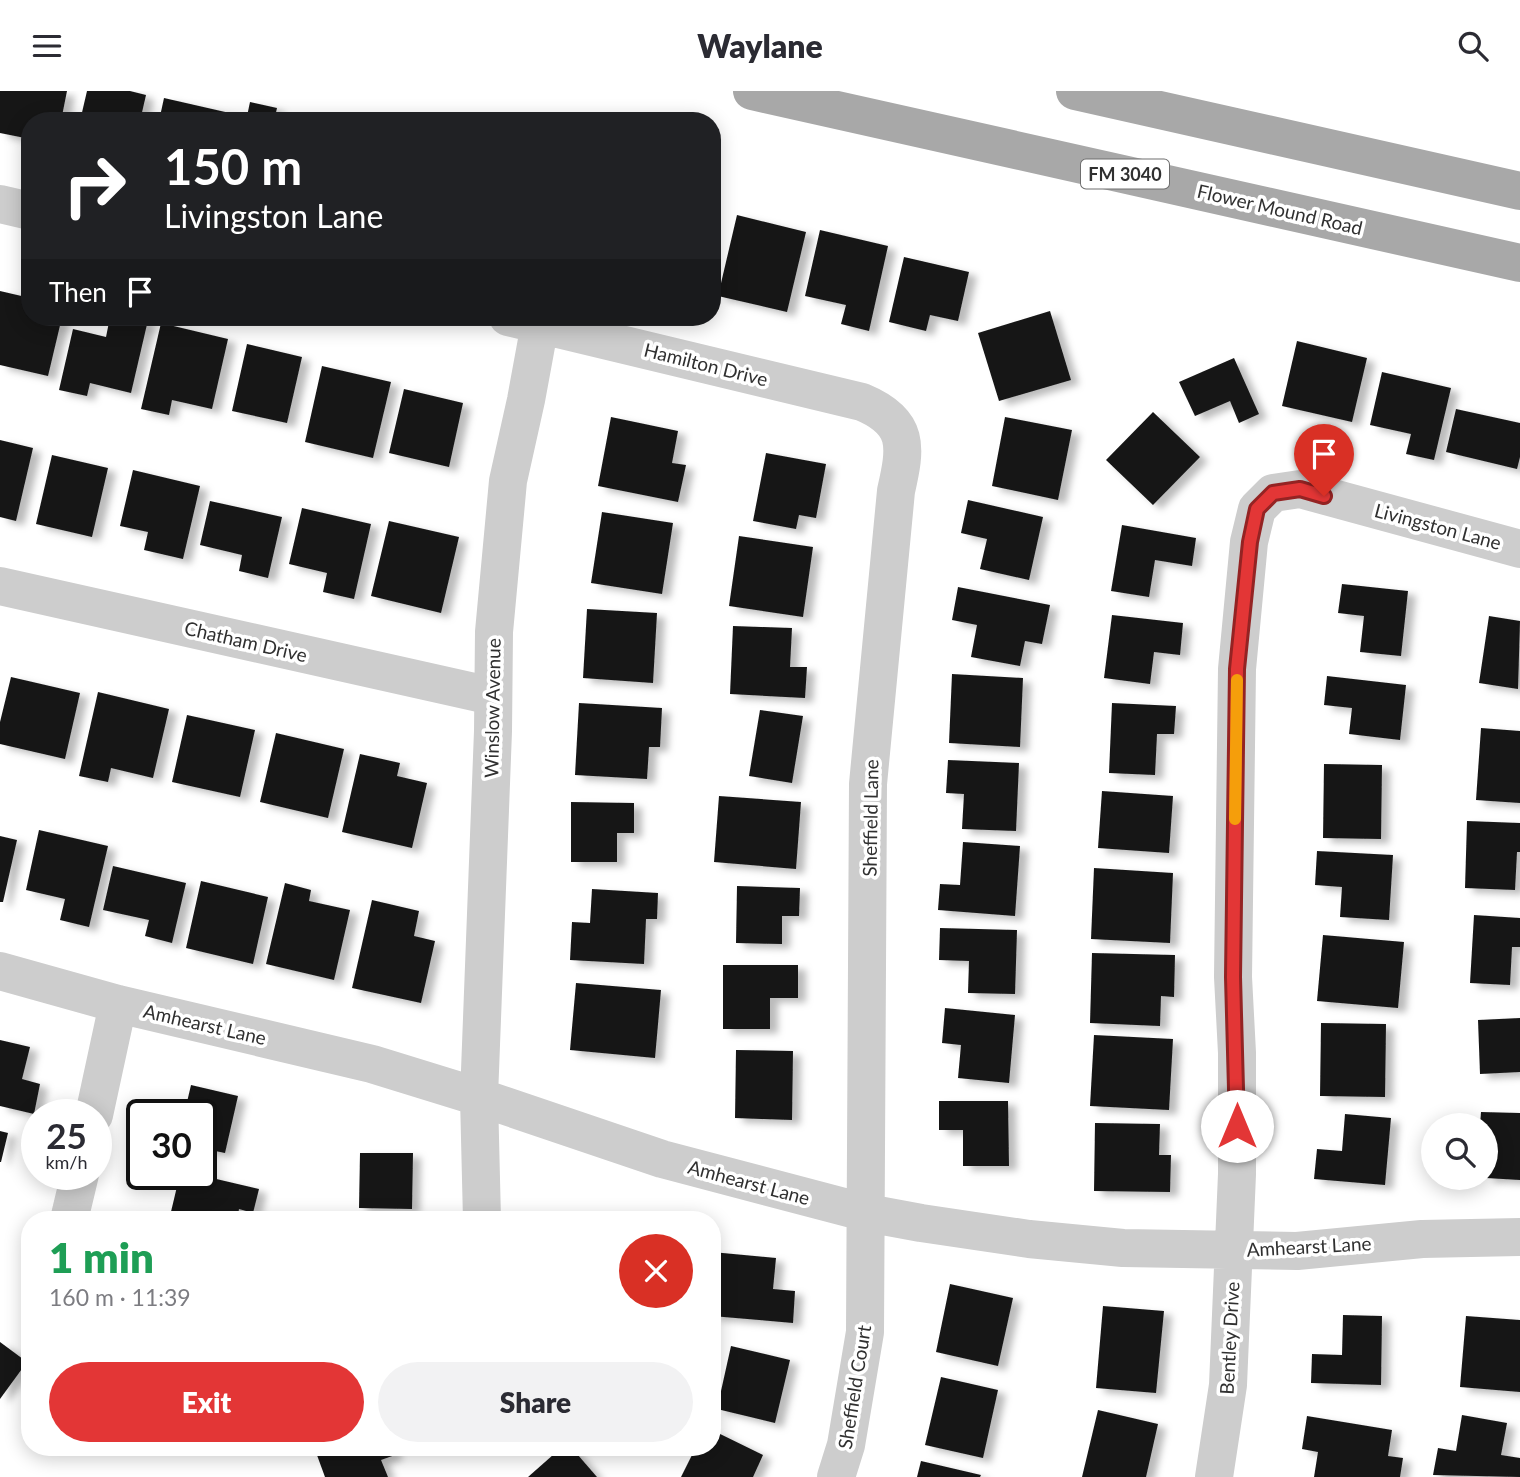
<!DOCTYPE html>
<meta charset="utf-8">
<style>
body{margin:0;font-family:Lato,sans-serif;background:#f2f2f3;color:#2b2b33;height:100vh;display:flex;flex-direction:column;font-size:26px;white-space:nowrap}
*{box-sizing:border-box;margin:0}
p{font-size:23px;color:#7c7c81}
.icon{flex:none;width:38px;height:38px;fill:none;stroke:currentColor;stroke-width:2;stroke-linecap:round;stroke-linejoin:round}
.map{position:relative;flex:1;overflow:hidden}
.side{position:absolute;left:21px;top:1120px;width:700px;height:245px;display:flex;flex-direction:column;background:#fff;border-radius:28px;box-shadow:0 4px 18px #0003}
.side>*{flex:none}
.hud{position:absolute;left:21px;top:21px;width:700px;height:214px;border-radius:28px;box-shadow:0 4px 18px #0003;background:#202124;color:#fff;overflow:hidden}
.tools{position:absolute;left:1421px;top:1022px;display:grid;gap:14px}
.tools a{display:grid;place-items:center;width:77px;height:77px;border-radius:50%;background:#fff;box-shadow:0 4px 18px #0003;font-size:35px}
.speed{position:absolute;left:21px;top:1008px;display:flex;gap:14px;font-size:35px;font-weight:700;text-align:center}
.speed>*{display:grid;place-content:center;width:91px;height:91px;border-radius:50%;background:#fff;box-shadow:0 4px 18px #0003;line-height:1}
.speed small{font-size:18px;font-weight:400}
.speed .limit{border:4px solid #111;border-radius:10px;background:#fff;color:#111}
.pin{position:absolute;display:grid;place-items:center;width:60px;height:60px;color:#fff;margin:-72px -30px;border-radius:50% 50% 50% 0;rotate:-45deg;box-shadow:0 0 7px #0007}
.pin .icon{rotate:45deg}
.me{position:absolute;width:77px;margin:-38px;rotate:0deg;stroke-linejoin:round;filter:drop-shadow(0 0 5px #0008)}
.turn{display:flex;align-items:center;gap:24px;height:147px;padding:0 28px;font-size:32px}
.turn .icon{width:91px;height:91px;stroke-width:2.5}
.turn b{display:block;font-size:49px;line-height:60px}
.then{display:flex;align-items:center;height:66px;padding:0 28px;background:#0003;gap:14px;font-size:26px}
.round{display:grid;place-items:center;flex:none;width:74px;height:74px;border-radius:37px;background:#f2f2f3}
.headline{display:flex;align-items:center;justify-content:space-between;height:119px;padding:0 28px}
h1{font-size:42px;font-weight:800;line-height:52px;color:#1e9e55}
.button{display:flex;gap:14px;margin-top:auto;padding:14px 28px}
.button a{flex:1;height:80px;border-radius:42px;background:#e33636;color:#fff;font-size:28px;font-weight:800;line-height:80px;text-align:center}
.button a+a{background:#f2f2f3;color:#2b2b33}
header{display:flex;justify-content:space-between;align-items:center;height:91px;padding:0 28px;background:#fff;font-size:32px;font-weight:800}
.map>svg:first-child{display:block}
.building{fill:#171717;filter:url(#shadow)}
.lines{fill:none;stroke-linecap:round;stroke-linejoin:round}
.minor{stroke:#cdcdcd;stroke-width:38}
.major{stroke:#a8a8a8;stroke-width:38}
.route-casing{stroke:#942323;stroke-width:18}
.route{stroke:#e33636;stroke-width:12}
.slow{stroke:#f59e0b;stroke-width:12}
.labels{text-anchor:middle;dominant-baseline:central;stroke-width:7;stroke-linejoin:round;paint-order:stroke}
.shield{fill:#fff;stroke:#6e6e6e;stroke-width:2}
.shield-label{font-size:18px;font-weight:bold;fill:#303030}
.street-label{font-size:19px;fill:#303030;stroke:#fff}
</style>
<header><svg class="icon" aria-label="menu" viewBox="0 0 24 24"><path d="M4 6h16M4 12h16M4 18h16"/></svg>Waylane<svg class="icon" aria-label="search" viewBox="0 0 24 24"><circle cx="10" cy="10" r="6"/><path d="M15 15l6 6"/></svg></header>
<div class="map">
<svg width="1520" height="1386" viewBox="0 0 1520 1386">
<defs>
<filter id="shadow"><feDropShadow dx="8" dy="4.5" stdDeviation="3.5" flood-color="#0004"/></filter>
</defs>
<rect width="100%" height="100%" fill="#fff"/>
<!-- building -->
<path class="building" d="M 0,0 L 67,0 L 61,30 L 30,30 L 30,48 L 0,42 Z
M 87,0 L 130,0 L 146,4 L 140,30 L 80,30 Z
M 164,7 L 234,23 L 233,30 L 159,30 Z
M 250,11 L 277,17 L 274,30 L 246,30 Z
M 737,124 L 806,141 L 787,221 L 718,205 Z
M 820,139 L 888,155 L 869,240 L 841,233 L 846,214 L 805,205 Z
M 904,166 L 969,181 L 958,230 L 930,224 L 926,240 L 889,231 Z
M 0,200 L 30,207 L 30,226 L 62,226 L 48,285 L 0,274 Z
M 1050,220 L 1071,289 L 999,310 L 978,242 Z
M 110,226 L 132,226 L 148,229 L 131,302 L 90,292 L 87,305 L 59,299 L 73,238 L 106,246 Z
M 161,232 L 228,248 L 212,318 L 172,309 L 169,324 L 141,318 Z
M 1297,250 L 1367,267 L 1352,331 L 1282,315 Z
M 247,253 L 302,266 L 287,332 L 232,320 Z
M 1234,267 L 1259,323 L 1239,332 L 1230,310 L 1195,325 L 1179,291 Z
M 322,275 L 391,291 L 373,367 L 305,351 Z
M 1382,281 L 1451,297 L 1434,369 L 1406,363 L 1411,343 L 1370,334 Z
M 404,298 L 463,312 L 449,376 L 389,362 Z
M 1456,318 L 1520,332 L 1520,366 L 1517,378 L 1446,361 Z
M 1153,321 L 1200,366 L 1153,414 L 1106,369 Z
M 611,326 L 678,340 L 672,372 L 686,374 L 678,411 L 598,395 Z
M 1005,326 L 1072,339 L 1058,409 L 992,395 Z
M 0,349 L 33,357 L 16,430 L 0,426 Z
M 766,362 L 826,373 L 816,427 L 799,424 L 796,438 L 753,430 Z
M 52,364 L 108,377 L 92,446 L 36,433 Z
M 133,379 L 200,395 L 183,468 L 144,459 L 148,441 L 120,435 Z
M 968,409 L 1043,426 L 1029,489 L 980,478 L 987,448 L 961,442 Z
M 210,410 L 282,426 L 268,487 L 239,480 L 242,464 L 200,454 Z
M 302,417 L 371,433 L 354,508 L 323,501 L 327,482 L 289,473 Z
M 602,421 L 673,432 L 662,503 L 591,492 Z
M 389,430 L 459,446 L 441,522 L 371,505 Z
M 1122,434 L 1196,447 L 1192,475 L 1155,469 L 1149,506 L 1111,500 Z
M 739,445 L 813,456 L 803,526 L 729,515 Z
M 1342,493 L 1408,500 L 1401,565 L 1360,561 L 1364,525 L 1338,522 Z
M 958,496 L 1050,514 L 1042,553 L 1025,550 L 1020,575 L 971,566 L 977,534 L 952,529 Z
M 587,518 L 657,522 L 653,592 L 583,587 Z
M 1112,524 L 1183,532 L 1180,564 L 1154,561 L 1150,593 L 1104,587 Z
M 1489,525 L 1520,530 L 1518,598 L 1479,592 Z
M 733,535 L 792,537 L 790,576 L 807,576 L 805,607 L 730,603 Z
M 952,583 L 1023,587 L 1020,656 L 949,652 Z
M 1327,585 L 1406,594 L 1400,649 L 1349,643 L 1352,617 L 1324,614 Z
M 11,586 L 80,602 L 65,668 L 0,653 L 0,631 Z
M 98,601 L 169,618 L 153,687 L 111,677 L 108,691 L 79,685 Z
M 579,612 L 662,617 L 660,656 L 649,656 L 647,688 L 575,684 Z
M 1112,612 L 1176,615 L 1174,643 L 1157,643 L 1155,684 L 1109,682 Z
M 760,619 L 803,625 L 792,692 L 749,685 Z
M 187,624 L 255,639 L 240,706 L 172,691 Z
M 1481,637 L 1520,640 L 1520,712 L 1476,709 Z
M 276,642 L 344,658 L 328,727 L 260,711 Z
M 360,663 L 400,672 L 397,685 L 427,692 L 412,757 L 342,741 Z
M 948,669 L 1019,672 L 1016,740 L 962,738 L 964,703 L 946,702 Z
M 1324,673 L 1382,674 L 1381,748 L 1323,747 Z
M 1102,700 L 1173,705 L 1169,762 L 1098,757 Z
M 719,705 L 801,711 L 796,778 L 714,771 Z
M 571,711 L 634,712 L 634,742 L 617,742 L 617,771 L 571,771 Z
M 1467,730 L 1520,732 L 1520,761 L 1517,761 L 1515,799 L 1465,797 Z
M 39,739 L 108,755 L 89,836 L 60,829 L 65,808 L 26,799 Z
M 0,745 L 17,749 L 3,811 L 0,811 Z
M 963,751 L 1020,755 L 1015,825 L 938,819 L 940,793 L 960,794 Z
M 1317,760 L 1393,764 L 1389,829 L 1340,826 L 1342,796 L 1315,794 Z
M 113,775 L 186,792 L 172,852 L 145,845 L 149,829 L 103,819 Z
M 1094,777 L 1173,782 L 1170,852 L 1091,848 Z
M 201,790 L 268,806 L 253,873 L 186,857 Z
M 285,792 L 311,799 L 309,810 L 350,819 L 334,889 L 266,873 Z
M 737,795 L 800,797 L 799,825 L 782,825 L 782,853 L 736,852 Z
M 592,798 L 658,802 L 657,828 L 646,828 L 644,873 L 570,869 L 572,831 L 590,832 Z
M 372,809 L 419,820 L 414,845 L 435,850 L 421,912 L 352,897 Z
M 1474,824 L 1520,827 L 1520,856 L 1512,856 L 1510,894 L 1470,892 Z
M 940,837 L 1017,839 L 1015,903 L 968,902 L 969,870 L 939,869 Z
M 1323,844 L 1404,851 L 1398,917 L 1317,910 Z
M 1092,862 L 1175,864 L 1174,906 L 1161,905 L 1160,935 L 1090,932 Z
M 723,874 L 798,874 L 798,907 L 770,907 L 770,938 L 723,938 Z
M 576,892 L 661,899 L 655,967 L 570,959 Z
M 945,917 L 1015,924 L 1009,992 L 958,987 L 961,954 L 942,952 Z
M 1520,927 L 1520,981 L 1480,983 L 1478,929 Z
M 1321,932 L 1386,933 L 1385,1006 L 1320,1005 Z
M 1094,944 L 1173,948 L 1169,1019 L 1090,1015 Z
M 0,949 L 30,956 L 22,988 L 40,993 L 34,1023 L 0,1015 Z
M 736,959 L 793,960 L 792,1029 L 735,1027 Z
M 191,994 L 238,1005 L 225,1062 L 201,1057 L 201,1024 L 184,1024 Z
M 939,1010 L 1008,1010 L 1009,1075 L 963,1075 L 963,1039 L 939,1039 Z
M 1481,1021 L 1520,1022 L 1520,1089 L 1486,1087 L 1486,1034 L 1480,1034 Z
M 1345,1023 L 1391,1027 L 1385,1094 L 1314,1088 L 1317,1058 L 1342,1060 Z
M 1095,1032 L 1160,1033 L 1159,1064 L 1171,1064 L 1170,1101 L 1094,1100 Z
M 0,1040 L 8,1042 L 1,1071 L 0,1071 Z
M 360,1062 L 413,1062 L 412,1118 L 359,1117 Z
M 180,1083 L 195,1083 L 259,1098 L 253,1122 L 239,1118 L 237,1129 L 169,1129 Z
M 712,1161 L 776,1167 L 773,1198 L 795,1200 L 793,1232 L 712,1225 Z
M 950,1193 L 1013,1207 L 998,1275 L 936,1261 Z
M 1103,1215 L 1164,1220 L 1156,1302 L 1096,1297 Z
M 1343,1224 L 1382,1225 L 1381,1294 L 1311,1292 L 1312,1263 L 1342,1264 Z
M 1466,1225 L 1520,1229 L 1520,1301 L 1460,1296 Z
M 0,1251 L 27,1271 L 0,1308 Z
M 731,1255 L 790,1269 L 775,1332 L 717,1318 Z
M 941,1286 L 998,1299 L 983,1367 L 925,1354 Z
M 1098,1319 L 1158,1333 L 1146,1386 L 1082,1386 Z
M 1462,1324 L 1507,1332 L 1501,1364 L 1520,1367 L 1520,1386 L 1433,1384 L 1438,1357 L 1456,1360 Z
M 1307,1325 L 1392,1339 L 1388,1365 L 1403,1367 L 1400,1386 L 1314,1386 L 1318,1361 L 1302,1358 Z
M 712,1339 L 763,1364 L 753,1386 L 681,1386 L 696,1356 L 712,1356 Z
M 314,1356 L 392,1356 L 395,1364 L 381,1369 L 388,1386 L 325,1386 Z
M 562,1356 L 571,1356 L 597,1386 L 528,1386 Z
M 921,1370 L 981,1384 L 980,1386 L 917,1386 Z"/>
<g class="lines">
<!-- minor -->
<path class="minor" d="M 0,113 L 30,120
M 508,226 L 862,311 C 910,331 906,356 896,400 L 868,693 L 865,1241 L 846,1354 L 836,1386
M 0,495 L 492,605
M 0,880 L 118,913 L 372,973 L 479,1006 L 662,1068 L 867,1122 L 921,1132 L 1029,1148 L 1123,1157 L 1297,1160 L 1422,1148 L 1520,1146
M 94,1024 L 118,913
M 69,1129 L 80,1083
M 482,1129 L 479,1006 L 493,640 L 494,541 L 508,390 L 526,309 L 540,233
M 1214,1386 L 1228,1294 L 1237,1083 L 1237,962 L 1233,886 L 1237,578 L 1249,451 L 1257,418 L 1273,402 L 1300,398 L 1520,458"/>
<!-- major -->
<path class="major" d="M 752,0 L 1520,172
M 1075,0 L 1520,100"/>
</g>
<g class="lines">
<!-- route casing -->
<g class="route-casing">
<path id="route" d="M 1237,1035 L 1233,886 L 1237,578 L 1250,451 L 1257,418 L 1273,402 L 1300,398 L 1324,405"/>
</g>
<!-- route -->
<use href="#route" class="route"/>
<!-- slow -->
<path class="slow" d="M 1235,728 L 1237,589"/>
</g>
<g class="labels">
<!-- shield labels -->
<rect class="shield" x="1081" y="68.5" width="88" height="29" rx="5"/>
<g class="shield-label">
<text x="1125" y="83">FM 3040</text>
</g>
<!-- street labels -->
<g class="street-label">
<text transform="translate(1280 118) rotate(13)">Flower Mound Road</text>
<text transform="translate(706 273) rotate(14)">Hamilton Drive</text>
<text transform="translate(1438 435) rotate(15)">Livingston Lane</text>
<text transform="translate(246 550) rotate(13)">Chatham Drive</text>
<text transform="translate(492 617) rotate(-89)">Winslow Avenue</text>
<text transform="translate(870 727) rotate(-89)">Sheffield Lane</text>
<text transform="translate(205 933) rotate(13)">Amhearst Lane</text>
<text transform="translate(749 1091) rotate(15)">Amhearst Lane</text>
<text transform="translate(1309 1155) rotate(-3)">Amhearst Lane</text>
<text transform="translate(1229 1247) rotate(-87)">Bentley Drive</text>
<text transform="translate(854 1296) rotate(-81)">Sheffield Court</text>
</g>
</g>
</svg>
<div class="tools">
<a><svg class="icon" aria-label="search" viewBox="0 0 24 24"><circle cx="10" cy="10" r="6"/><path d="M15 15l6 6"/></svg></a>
</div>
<div class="speed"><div>25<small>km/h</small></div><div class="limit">30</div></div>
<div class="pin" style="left:1324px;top:405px;background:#d93025"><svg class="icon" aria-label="arrive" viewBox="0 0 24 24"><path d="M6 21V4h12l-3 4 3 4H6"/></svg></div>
<svg class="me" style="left:1237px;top:1035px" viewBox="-20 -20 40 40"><circle r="19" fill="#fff"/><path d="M0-13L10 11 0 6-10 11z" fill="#e33636"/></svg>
<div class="hud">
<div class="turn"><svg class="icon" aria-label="right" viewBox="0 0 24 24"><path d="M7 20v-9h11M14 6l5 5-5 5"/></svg><div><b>150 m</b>Livingston Lane</div></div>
<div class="then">Then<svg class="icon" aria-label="arrive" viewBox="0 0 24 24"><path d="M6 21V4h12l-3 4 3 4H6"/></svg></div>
</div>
<section class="side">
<div class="headline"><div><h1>1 min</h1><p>160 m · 11:39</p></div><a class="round" style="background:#d93025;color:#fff"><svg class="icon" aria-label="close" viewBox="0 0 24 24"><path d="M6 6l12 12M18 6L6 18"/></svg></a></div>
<div class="button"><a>Exit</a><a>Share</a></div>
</section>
</div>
